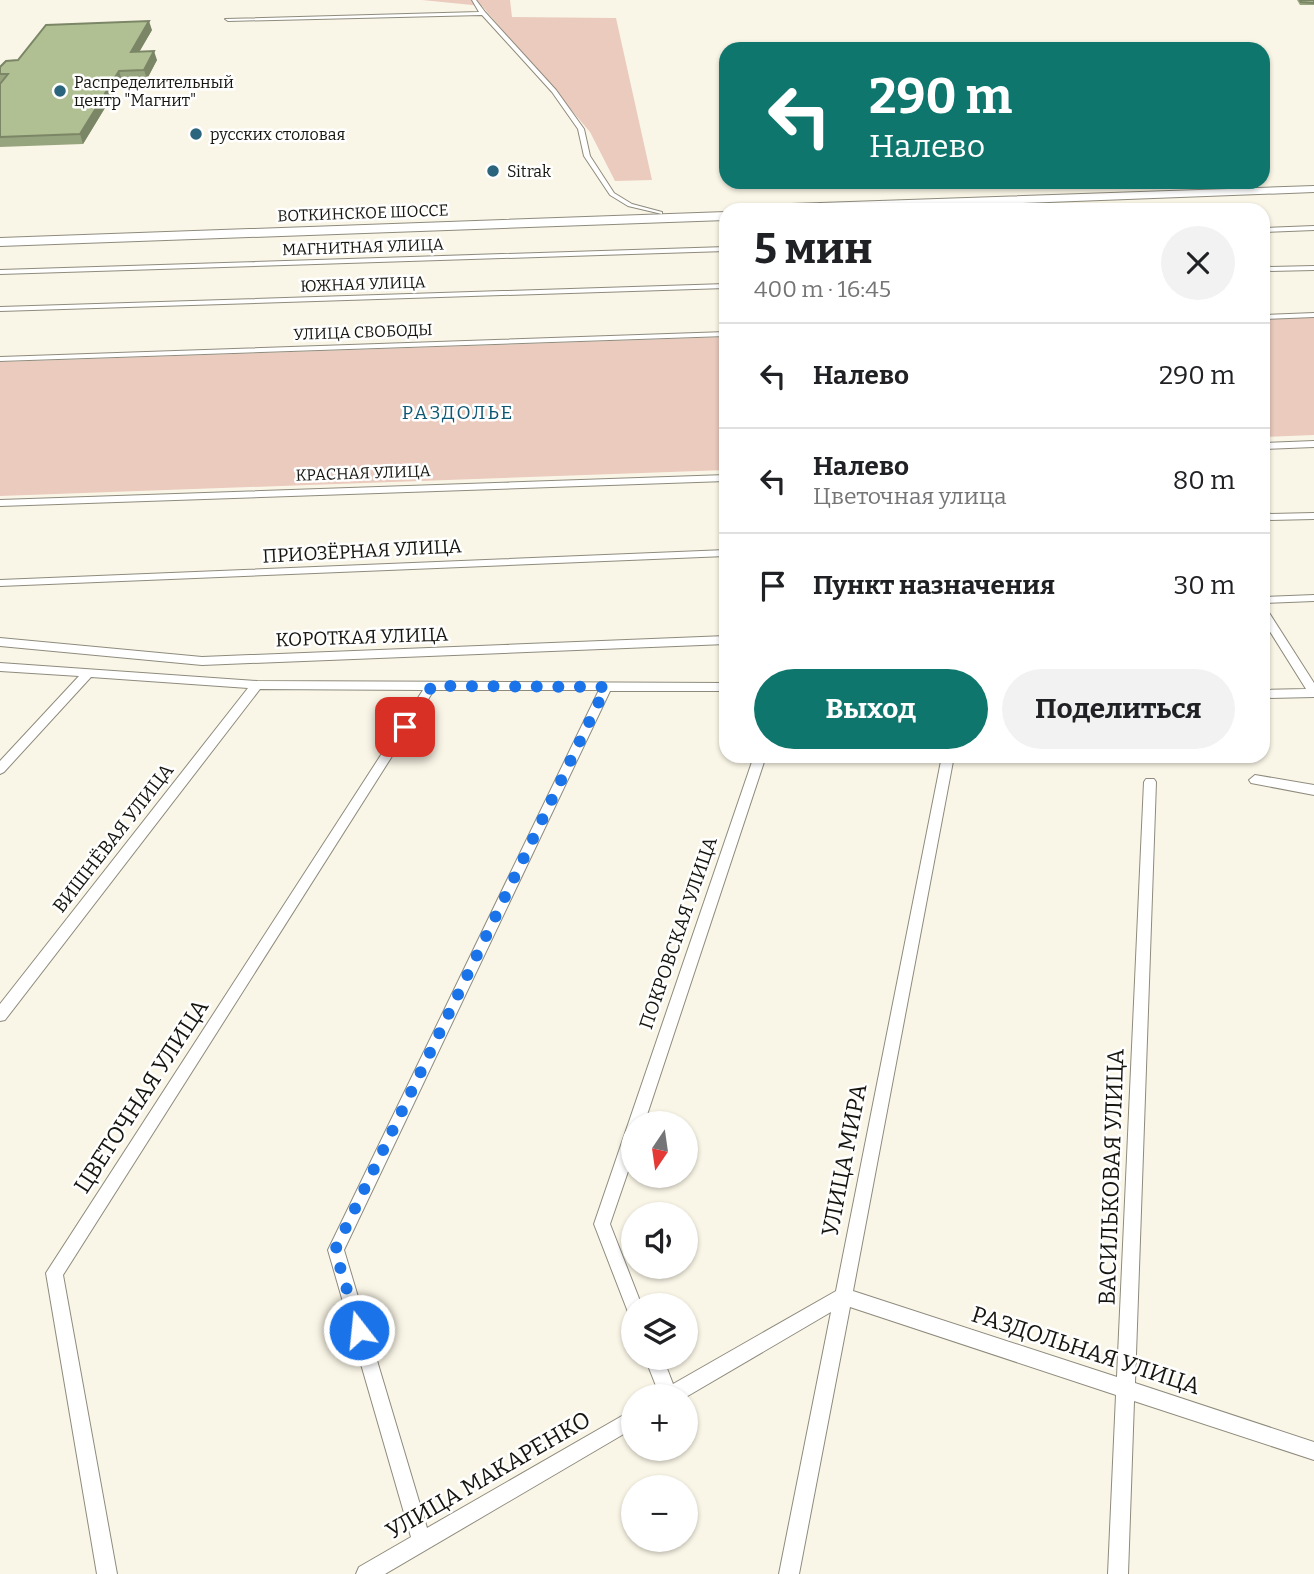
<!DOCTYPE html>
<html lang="ru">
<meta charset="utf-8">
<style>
body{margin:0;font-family:Bitter,serif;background:#f2f2f2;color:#202124;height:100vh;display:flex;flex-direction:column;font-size:26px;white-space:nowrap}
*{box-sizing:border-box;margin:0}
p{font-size:23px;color:#757577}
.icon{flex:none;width:38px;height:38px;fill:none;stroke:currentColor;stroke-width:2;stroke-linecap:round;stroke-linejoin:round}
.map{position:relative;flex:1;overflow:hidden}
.details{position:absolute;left:719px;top:203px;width:551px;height:560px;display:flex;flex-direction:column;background:#fff;border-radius:21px;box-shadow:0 2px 5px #0004}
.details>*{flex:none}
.banner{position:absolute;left:719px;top:42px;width:551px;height:147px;border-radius:21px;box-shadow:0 2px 5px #0004;background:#0f766e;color:#fff;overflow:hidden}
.needle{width:46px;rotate:193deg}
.controls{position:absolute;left:621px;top:1111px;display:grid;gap:14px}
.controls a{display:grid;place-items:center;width:77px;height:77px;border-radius:50%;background:#fff;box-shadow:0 2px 5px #0004;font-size:35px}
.pin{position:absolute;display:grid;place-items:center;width:60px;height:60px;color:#fff;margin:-30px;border-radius:14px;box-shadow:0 4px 10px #0006}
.me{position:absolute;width:77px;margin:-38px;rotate:344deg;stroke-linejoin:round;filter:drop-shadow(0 0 5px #0008)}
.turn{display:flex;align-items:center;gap:24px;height:147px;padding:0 35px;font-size:32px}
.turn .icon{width:91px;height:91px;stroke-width:2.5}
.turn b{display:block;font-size:49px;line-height:60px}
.round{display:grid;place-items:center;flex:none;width:74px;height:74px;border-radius:37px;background:#f2f2f2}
.headline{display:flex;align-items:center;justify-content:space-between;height:119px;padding:0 35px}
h1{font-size:42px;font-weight:700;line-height:52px}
.cta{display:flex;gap:14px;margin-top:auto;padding:14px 35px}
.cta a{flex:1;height:80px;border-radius:42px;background:#0f766e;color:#fff;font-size:28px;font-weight:700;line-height:80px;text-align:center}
.cta a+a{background:#f2f2f2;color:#202124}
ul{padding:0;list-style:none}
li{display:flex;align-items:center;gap:21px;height:105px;padding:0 35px;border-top:2px solid #e0e0e0}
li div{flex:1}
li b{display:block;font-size:26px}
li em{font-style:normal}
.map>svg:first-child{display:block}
.green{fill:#eacbbe}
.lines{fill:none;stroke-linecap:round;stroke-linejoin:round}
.minor-casing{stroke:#8e8b7d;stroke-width:2}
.primary-casing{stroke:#8e8b7d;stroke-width:2}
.minor{fill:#fff;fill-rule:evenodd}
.primary{fill:#fff;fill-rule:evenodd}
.wall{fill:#97a57e}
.shaded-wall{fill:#7b8667}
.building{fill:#b0c093;stroke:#7b8667;stroke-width:2}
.route{stroke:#1a73e8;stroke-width:12;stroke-dasharray:0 21.6}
.poi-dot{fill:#2a647d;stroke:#fff;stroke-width:2.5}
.labels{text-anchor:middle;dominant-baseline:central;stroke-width:5;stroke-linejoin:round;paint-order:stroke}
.far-poi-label{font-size:16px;fill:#16150f;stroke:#fff;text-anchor:start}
.far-street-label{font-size:16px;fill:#16150f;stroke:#fff}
.far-quarter-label{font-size:19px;letter-spacing:2px;fill:#0f5873;stroke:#fff}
.street-label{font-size:19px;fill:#16150f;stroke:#fff}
.near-street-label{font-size:23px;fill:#16150f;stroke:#fff}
</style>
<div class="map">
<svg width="1314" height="1574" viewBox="0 0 1314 1574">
<rect width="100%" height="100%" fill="#faf6e7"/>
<!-- green -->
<path class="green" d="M 422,0 L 510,0 L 512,17 L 616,18 L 652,180 L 615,181 L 590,132 L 482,6 Z
M 1314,317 L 1314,435 L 1264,437 L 1264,318 Z
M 726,337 L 726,470 L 0,496 L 0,362 Z"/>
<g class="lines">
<!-- minor casing -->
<g class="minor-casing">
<path id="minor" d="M 472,0 L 476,0 L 485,12 L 556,90 L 584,129 L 590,156 L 614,193 L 632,204 L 662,212 L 662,214 L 628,206 L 610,195 L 584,156 L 578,129 L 552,92 L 482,15 L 228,21 L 225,19 L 479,12 Z
M 1314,226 L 1314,230 L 1264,232 L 1264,228 Z
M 726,247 L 726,251 L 0,274 L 0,270 Z
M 1314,266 L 1314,270 L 1264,271 L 1264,267 Z
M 726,284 L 726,288 L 0,311 L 0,307 Z
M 1314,313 L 1314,317 L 1264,319 L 1264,315 Z
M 726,332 L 726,336 L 0,361 L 0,357 Z
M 1314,441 L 1314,447 L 1264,449 L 1264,443 Z
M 726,475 L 726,481 L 0,506 L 0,500 Z
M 1314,513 L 1314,519 L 1264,520 L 1264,514 Z
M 726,550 L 726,556 L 0,586 L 0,580 Z
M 1314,595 L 1314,601 L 1264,603 L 1264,597 Z
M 1264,610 L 1268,611 L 1314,683 L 1314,697 L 1264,698 L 1264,690 L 1306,689 L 1264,622 Z
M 726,636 L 726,644 L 202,665 L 0,646 L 0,638 L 202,657 Z
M 0,663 L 257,681 L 726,683 L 726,691 L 610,691 L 344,1250 L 427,1528 L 634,1409 L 634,1428 L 385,1574 L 356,1574 L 359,1567 L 411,1537 L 328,1250 L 599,690 L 434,690 L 63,1275 L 117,1574 L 97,1574 L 46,1273 L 423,690 L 260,689 L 5,1020 L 0,1021 L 0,1004 L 248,688 L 91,677 L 4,772 L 0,774 L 0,761 L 79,676 L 0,671 Z
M 754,756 L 766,756 L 644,1124 L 634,1124 L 634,1154 L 610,1224 L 642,1306 L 634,1306 L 634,1314 L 628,1312 L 594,1224 Z
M 942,756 L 954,756 L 853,1291 L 1117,1377 L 1144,782 L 1146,779 L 1154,779 L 1156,782 L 1135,1383 L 1314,1442 L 1314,1460 L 1134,1401 L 1128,1574 L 1108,1574 L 1116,1395 L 850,1307 L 799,1574 L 779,1574 L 831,1312 L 686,1397 L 660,1396 L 645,1358 L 663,1358 L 673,1384 L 836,1291 Z
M 1255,775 L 1314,785 L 1314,795 L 1251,783 L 1249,780 Z"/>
</g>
<!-- primary casing -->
<g class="primary-casing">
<path id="primary" d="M 1314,186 L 1314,192 L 833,210 L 730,210 L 736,206 Z
M 726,212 L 726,220 L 0,246 L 0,238 Z"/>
</g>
<!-- minor -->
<use href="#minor" class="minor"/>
<!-- primary -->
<use href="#primary" class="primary"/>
</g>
<!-- wall -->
<path class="wall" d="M 1297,0 L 1314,0 L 1314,5 L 1300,5 Z
M 152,30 L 139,52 L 157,60 L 147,79 L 122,80 L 83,144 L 0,147 L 0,67 L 18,60 Z"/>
<!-- shaded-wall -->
<path class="shaded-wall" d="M 149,21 L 152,30 L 134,61 L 131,52 Z
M 154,51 L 157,60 L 147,79 L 144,70 Z
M 119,71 L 122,80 L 83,144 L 80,134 Z"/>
<!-- building -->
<path class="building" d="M 1300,0 L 1314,0 L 1314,3 L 1301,2 Z
M 149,21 L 131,52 L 154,51 L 144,70 L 119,71 L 80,134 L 0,137 L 0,84 L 8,74 L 0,74 L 0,67 L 6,61 L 18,60 L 46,25 Z"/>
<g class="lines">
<!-- route -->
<path class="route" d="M 359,1330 L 335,1250 L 606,687 L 432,686 L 405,727"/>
</g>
<!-- markers -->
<g class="poi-dot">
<circle cx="60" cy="91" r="7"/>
<circle cx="196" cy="134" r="7"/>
<circle cx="493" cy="171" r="7"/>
</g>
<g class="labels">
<!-- far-poi labels -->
<g class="far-poi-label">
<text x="74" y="82">Распределительный<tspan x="74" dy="18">центр "Магнит"</tspan></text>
<text x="210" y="134">русских столовая</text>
<text x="507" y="171">Sitrak</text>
</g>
<!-- far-street labels -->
<g class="far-street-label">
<text transform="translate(363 213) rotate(-2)">ВОТКИНСКОЕ ШОССЕ</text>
<text transform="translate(363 247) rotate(-2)">МАГНИТНАЯ УЛИЦА</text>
<text transform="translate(363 284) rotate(-2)">ЮЖНАЯ УЛИЦА</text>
<text transform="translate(363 332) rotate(-2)">УЛИЦА СВОБОДЫ</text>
<text transform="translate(363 473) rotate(-2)">КРАСНАЯ УЛИЦА</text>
</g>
<!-- far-quarter labels -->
<g class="far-quarter-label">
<text x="458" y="412">РАЗДОЛЬЕ</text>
</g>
<!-- street labels -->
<g class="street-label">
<text transform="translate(362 551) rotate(-3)">ПРИОЗЁРНАЯ УЛИЦА</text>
<text transform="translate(362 637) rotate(-2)">КОРОТКАЯ УЛИЦА</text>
<text transform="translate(113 838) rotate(-52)">ВИШНЁВАЯ УЛИЦА</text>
<text transform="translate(678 933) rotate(-71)">ПОКРОВСКАЯ УЛИЦА</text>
</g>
<!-- near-street labels -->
<g class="near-street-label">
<text transform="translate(141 1096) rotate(-57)">ЦВЕТОЧНАЯ УЛИЦА</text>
<text transform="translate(844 1160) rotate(-79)">УЛИЦА МИРА</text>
<text transform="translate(1111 1177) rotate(-88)">ВАСИЛЬКОВАЯ УЛИЦА</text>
<text transform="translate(1086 1350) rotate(18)">РАЗДОЛЬНАЯ УЛИЦА</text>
<text transform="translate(488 1475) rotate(-30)">УЛИЦА МАКАРЕНКО</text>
</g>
</g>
</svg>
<div class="controls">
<a><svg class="needle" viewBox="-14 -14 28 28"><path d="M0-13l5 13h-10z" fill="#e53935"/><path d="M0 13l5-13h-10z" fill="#757577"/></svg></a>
<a><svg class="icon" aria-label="sound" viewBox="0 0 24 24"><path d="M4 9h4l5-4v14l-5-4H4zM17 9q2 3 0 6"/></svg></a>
<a><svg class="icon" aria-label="layers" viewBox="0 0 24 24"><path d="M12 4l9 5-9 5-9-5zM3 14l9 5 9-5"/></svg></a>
<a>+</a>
<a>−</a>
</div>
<div class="pin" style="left:405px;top:727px;background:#d93025"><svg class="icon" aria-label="arrive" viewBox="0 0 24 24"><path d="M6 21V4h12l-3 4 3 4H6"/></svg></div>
<svg class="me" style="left:359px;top:1330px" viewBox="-20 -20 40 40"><circle r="17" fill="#1a73e8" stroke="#fff" stroke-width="3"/><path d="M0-11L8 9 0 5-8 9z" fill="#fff"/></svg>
<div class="banner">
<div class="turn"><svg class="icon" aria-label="left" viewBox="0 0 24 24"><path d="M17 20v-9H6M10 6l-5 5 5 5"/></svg><div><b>290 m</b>Налево</div></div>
</div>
<section class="details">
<div class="headline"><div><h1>5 мин</h1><p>400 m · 16:45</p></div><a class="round"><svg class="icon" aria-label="close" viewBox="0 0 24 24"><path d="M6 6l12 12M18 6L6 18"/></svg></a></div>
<ul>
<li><svg class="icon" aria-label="left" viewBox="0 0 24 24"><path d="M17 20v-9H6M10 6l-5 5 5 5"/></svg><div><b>Налево</b></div><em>290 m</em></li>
<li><svg class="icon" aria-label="left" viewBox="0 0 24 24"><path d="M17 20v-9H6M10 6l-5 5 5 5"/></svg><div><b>Налево</b><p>Цветочная улица</p></div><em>80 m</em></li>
<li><svg class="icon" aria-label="arrive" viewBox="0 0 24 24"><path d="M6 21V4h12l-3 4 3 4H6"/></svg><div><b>Пункт назначения</b></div><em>30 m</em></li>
</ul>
<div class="cta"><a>Выход</a><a>Поделиться</a></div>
</section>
</div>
